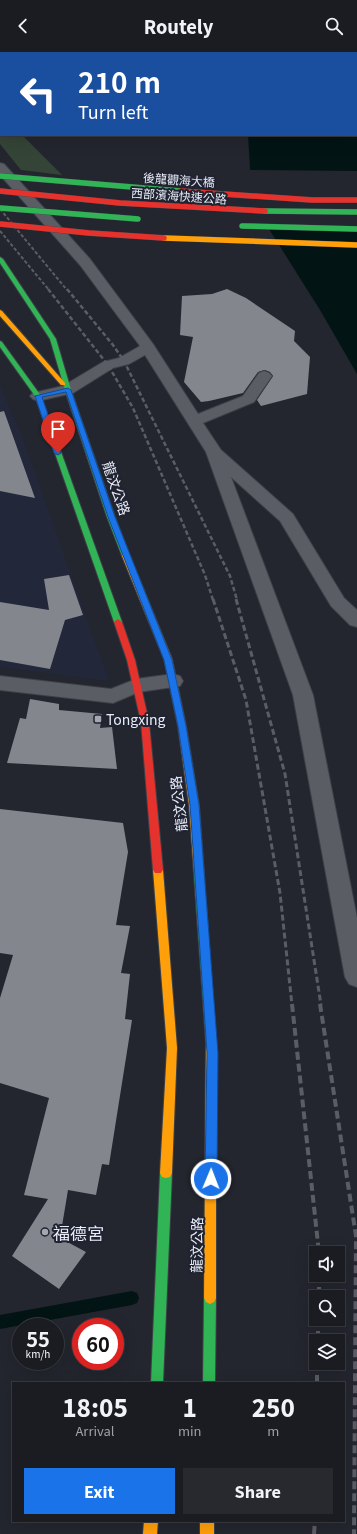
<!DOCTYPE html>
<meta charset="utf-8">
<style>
body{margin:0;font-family:Georgia,"Noto Sans TC",serif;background:#27292f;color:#f1f3f6;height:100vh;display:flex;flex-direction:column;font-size:15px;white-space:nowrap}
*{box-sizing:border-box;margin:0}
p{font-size:13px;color:#9fa1a5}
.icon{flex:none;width:22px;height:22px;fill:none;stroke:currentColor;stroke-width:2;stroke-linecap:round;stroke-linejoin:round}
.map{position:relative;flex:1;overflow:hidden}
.sheet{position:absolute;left:12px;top:1330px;width:333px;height:140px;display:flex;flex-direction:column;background:#1a1c22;border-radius:0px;box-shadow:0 4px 16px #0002,0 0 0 1px #383a40}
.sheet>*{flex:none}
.guide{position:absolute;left:0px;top:0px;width:357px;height:84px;box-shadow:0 4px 16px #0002,0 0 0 1px #383a40;background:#1a4fa0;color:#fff;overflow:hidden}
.controls{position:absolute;left:309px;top:1194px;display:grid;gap:8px}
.controls a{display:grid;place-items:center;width:36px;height:36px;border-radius:0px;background:#1a1c22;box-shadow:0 4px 16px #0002,0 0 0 1px #383a40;font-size:20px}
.speed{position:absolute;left:12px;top:1266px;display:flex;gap:8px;font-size:20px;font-weight:700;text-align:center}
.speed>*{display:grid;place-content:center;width:52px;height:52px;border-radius:50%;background:#1a1c22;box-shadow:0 4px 16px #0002,0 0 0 1px #383a40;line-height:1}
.speed small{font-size:10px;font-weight:400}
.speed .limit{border:6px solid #d22;background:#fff;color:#111}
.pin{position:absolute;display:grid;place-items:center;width:34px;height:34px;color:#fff;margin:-41px -17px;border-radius:50% 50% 50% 0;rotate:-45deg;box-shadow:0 0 4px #0007}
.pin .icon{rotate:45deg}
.me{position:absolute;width:44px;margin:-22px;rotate:1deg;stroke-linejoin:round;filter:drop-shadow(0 0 3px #0008)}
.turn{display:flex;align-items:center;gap:14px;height:84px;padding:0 12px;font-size:18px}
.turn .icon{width:52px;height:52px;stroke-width:2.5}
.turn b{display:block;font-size:28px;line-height:34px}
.eta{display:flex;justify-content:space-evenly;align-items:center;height:68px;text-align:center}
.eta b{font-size:24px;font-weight:800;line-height:28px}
.primary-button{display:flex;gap:8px;margin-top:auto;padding:8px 12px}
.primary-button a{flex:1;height:46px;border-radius:0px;background:#1a73e8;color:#fff;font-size:16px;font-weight:800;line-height:46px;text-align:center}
.primary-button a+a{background:#27292f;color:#f1f3f6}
header{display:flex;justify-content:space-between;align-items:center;height:52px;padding:0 12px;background:#1a1c22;font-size:18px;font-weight:800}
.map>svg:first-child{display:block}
.built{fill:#22273a}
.green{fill:#344436}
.water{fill:#031415}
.pier{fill:#23262e}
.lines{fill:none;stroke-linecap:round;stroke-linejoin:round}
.stream{fill:#031415;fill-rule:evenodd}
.building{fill:#84868e}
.lane-casing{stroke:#3e4047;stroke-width:2}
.fast-casing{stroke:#3e4047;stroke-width:2}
.slow-casing{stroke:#3e4047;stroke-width:2}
.jam-casing{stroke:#3e4047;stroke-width:2}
.lane{fill:#5b5d65;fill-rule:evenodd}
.fast{fill:#30b455;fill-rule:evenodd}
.slow{fill:#ff9f0a;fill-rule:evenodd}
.jam{fill:#e5322d;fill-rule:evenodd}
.rail-far3{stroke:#5c5d64;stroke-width:2;stroke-dasharray:3.5 2;stroke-linecap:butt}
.rail-far2{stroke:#5c5d64;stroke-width:2.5;stroke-dasharray:4.5 2.5;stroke-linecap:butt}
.rail-far1{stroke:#5c5d64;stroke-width:3;stroke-dasharray:6 3;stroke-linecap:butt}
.rail{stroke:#5c5d64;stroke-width:4;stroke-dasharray:8 4;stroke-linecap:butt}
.fast-bridge-casing{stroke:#3e4047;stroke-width:6;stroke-linecap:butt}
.slow-bridge-casing{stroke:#3e4047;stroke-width:6;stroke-linecap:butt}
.jam-bridge-casing{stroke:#3e4047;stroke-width:6;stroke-linecap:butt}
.fast-bridge{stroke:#30b455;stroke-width:5.5}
.slow-bridge{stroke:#ff9f0a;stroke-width:5.5}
.jam-bridge{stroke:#e5322d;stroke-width:5.5}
.route{fill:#1a73e8;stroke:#114b97}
.poi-dot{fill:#a4a7b0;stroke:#1f2332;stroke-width:1.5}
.labels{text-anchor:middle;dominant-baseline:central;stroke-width:4;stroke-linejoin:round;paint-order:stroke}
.far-street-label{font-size:12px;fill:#e9ecf6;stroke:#1f2332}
.street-label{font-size:14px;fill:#e9ecf6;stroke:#1f2332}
.poi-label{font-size:14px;fill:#e9ecf6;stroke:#1f2332;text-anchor:start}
.near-poi-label{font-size:17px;fill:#e9ecf6;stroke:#1f2332;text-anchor:start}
</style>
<header><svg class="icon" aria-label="back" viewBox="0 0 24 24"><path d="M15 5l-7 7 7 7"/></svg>Routely<svg class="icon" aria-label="search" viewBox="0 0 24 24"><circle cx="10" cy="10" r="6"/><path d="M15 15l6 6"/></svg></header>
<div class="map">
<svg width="357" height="1482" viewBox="0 0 357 1482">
<rect width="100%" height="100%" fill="#23262e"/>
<!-- built -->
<path class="built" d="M 0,333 L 23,387 L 109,629 L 0,615 Z"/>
<!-- green -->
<path class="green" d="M 0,77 L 1,83 L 22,83 L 62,123 L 21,118 L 0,92 Z"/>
<!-- water -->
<path class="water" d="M 194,0 L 357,0 L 357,322 L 320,258 L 252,150 L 248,83 L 356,83 L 356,1 Z"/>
<!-- pier -->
<path class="pier" d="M 248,118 L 357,119 L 357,176 L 266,176 L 250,151 Z"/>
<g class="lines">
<!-- stream -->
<path class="stream" d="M 132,1239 L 137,1241 L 139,1246 L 137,1251 L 132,1253 L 0,1277 L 0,1263 Z"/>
</g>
<!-- building -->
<path class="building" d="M 227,237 L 246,246 L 295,279 L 294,289 L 310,305 L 307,342 L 261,354 L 257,348 L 273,324 L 270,320 L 265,318 L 258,320 L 243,341 L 209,349 L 201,350 L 184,330 L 193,285 L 180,283 L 182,244 L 212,242 Z
M 4,359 L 35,446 L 0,439 L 0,360 Z
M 69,523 L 83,563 L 65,568 L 50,617 L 0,608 L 0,550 L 49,558 L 44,527 Z
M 30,647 L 59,652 L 59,658 L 102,662 L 100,676 L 112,675 L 117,717 L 7,711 L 20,666 L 26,667 Z
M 0,757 L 123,771 L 128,800 L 116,873 L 130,874 L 121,921 L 130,922 L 125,967 L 132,968 L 109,1113 L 102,1112 L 96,1143 L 68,1138 L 60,1186 L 86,1200 L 59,1237 L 12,1204 L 48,1147 L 24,1143 L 49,1046 L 0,1031 L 0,946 L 13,903 L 0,901 Z"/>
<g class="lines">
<!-- lane casing -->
<g class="lane-casing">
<path id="lane" d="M 161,0 L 173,0 L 173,1 L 161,1 Z
M 1,63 L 1,71 L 0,72 L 0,64 Z
M 0,111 L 4,112 L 90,207 L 153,292 L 198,362 L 243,344 L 259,321 L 264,319 L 269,321 L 272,324 L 254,350 L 203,371 L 221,398 L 293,462 L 344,546 L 357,558 L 357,575 L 350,573 L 331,554 L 280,469 L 231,425 L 313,643 L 357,866 L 357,935 L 349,932 L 345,925 L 293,643 L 206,400 L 145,303 L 129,312 L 113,316 L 73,341 L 38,349 L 33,347 L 30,344 L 33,341 L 63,334 L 103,310 L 119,306 L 140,294 L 80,213 L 0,123 Z
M 173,622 L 180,624 L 183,629 L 180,634 L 139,640 L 113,651 L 0,638 L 0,624 L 111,637 L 136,627 Z"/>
</g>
<!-- fast casing -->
<g class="fast-casing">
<path id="fast" d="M 0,205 L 3,207 L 56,287 L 71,338 L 115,465 L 130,504 L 129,506 L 126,506 L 122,504 L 107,465 L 65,338 L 50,287 L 0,211 Z
M 0,289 L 2,290 L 41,344 L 122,570 L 121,572 L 118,573 L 114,570 L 35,344 L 0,295 Z
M 198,804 L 201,805 L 203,808 L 216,990 L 215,993 L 211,995 L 207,993 L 206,990 L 193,808 L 195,805 Z
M 166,1116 L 170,1117 L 172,1121 L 163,1331 L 151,1331 L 160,1121 L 162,1117 Z
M 210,1240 L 214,1242 L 216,1246 L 215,1331 L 203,1331 L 204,1246 L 206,1242 Z"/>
</g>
<!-- slow casing -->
<g class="slow-casing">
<path id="slow" d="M 0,258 L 2,259 L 65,331 L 65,333 L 61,333 L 0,264 Z
M 123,502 L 126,502 L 130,504 L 172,607 L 186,674 L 199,753 L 203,808 L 201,811 L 195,811 L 193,808 L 189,753 L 178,674 L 164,607 L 122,504 Z
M 158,814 L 161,815 L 163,818 L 177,996 L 172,1121 L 170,1125 L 166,1126 L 162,1125 L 160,1121 L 167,996 L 153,818 L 155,815 Z
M 211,985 L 215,987 L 216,990 L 216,1246 L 214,1250 L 210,1252 L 206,1250 L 204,1246 L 206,990 L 207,987 Z
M 144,1469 L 158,1469 L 157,1482 L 143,1482 Z
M 200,1469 L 214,1469 L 214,1482 L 200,1482 Z"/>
</g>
<!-- jam casing -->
<g class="jam-casing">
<path id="jam" d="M 118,567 L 122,570 L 135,608 L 149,670 L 163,818 L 161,821 L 155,821 L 153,818 L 141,670 L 127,608 L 114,570 Z"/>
</g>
<!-- lane -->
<use href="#lane" class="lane"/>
<!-- fast -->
<use href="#fast" class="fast"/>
<!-- slow -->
<use href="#slow" class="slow"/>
<!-- jam -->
<use href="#jam" class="jam"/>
<!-- rail-far3 -->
<path class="rail-far3" d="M 0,157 L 67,238
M 0,179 L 49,238"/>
<!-- rail-far2 -->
<path class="rail-far2" d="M 48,237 L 108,313 L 133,356 L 205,523 L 213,548
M 67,237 L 113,293 L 124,309 L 230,524 L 237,548"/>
<!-- rail-far1 -->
<path class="rail-far1" d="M 213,547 L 246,648 L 280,841 L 292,953
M 236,547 L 285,722 L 321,953"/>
<!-- rail -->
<path class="rail" d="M 292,952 L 319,1201
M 320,952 L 356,1184 L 354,1482
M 319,1223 L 319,1245
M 318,1267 L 318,1289
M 317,1311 L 317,1331
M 314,1482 L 315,1469"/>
<!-- fast-bridge casing -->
<g class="fast-bridge-casing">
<path id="fast-bridge" d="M 0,124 L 180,139
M 0,156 L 138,167
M 265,159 L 357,160
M 242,174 L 357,177"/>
</g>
<!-- slow-bridge casing -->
<g class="slow-bridge-casing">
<path id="slow-bridge" d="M 164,186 L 357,193"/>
</g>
<!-- jam-bridge casing -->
<g class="jam-bridge-casing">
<path id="jam-bridge" d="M 0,139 L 120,151 L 265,159
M 180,139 L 312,148 L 357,148
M 0,172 L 89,181 L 164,186"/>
</g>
<!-- fast-bridge -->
<use href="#fast-bridge" class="fast-bridge"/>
<!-- slow-bridge -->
<use href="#slow-bridge" class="slow-bridge"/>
<!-- jam-bridge -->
<use href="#jam-bridge" class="jam-bridge"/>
</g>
<!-- route -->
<path class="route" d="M 68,336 L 71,338 L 115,465 L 172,608 L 186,674 L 199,753 L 218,1001 L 217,1127 L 215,1131 L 211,1132 L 207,1131 L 205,1127 L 207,1001 L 190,753 L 178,674 L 164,608 L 108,465 L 66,340 L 42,345 L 61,401 L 58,403 L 54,401 L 35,344 Z"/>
<!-- markers -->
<g class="poi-dot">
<rect x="94" y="663" width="8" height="8" rx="2"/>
<circle cx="45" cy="1180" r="4"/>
</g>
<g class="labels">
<!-- far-street labels -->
<g class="far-street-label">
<text transform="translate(179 127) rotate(4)">後龍觀海大橋</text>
<text transform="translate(179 143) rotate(4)">西部濱海快速公路</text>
</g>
<!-- street labels -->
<g class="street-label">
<text transform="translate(117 436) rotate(71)">龍汶公路</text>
<text transform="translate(178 752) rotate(-97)">龍汶公路</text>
<text transform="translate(196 1193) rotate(-89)">龍汶公路</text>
</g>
<!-- poi labels -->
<g class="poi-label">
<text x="106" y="667">Tongxing</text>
</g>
<!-- near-poi labels -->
<g class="near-poi-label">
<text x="53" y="1180">福德宮</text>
</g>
</g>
</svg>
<div class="controls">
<a><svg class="icon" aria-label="sound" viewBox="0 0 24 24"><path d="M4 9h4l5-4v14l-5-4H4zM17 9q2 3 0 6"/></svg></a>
<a><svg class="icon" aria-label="search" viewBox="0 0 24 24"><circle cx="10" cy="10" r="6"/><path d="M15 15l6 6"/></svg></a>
<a><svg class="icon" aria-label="layers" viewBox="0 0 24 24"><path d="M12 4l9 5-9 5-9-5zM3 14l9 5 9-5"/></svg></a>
</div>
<div class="speed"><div>55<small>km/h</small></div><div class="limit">60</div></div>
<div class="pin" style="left:58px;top:401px;background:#d93025"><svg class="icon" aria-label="arrive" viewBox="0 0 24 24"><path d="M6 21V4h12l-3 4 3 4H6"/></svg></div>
<svg class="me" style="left:211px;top:1127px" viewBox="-20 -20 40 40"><circle r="17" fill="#1a73e8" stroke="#fff" stroke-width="3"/><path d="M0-11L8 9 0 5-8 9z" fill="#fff"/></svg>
<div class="guide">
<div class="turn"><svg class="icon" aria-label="left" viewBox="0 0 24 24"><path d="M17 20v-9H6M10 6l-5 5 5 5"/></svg><div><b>210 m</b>Turn left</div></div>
</div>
<section class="sheet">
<div class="eta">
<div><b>18:05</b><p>Arrival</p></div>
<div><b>1</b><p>min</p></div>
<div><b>250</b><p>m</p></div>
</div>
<div class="primary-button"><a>Exit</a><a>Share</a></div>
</section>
</div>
